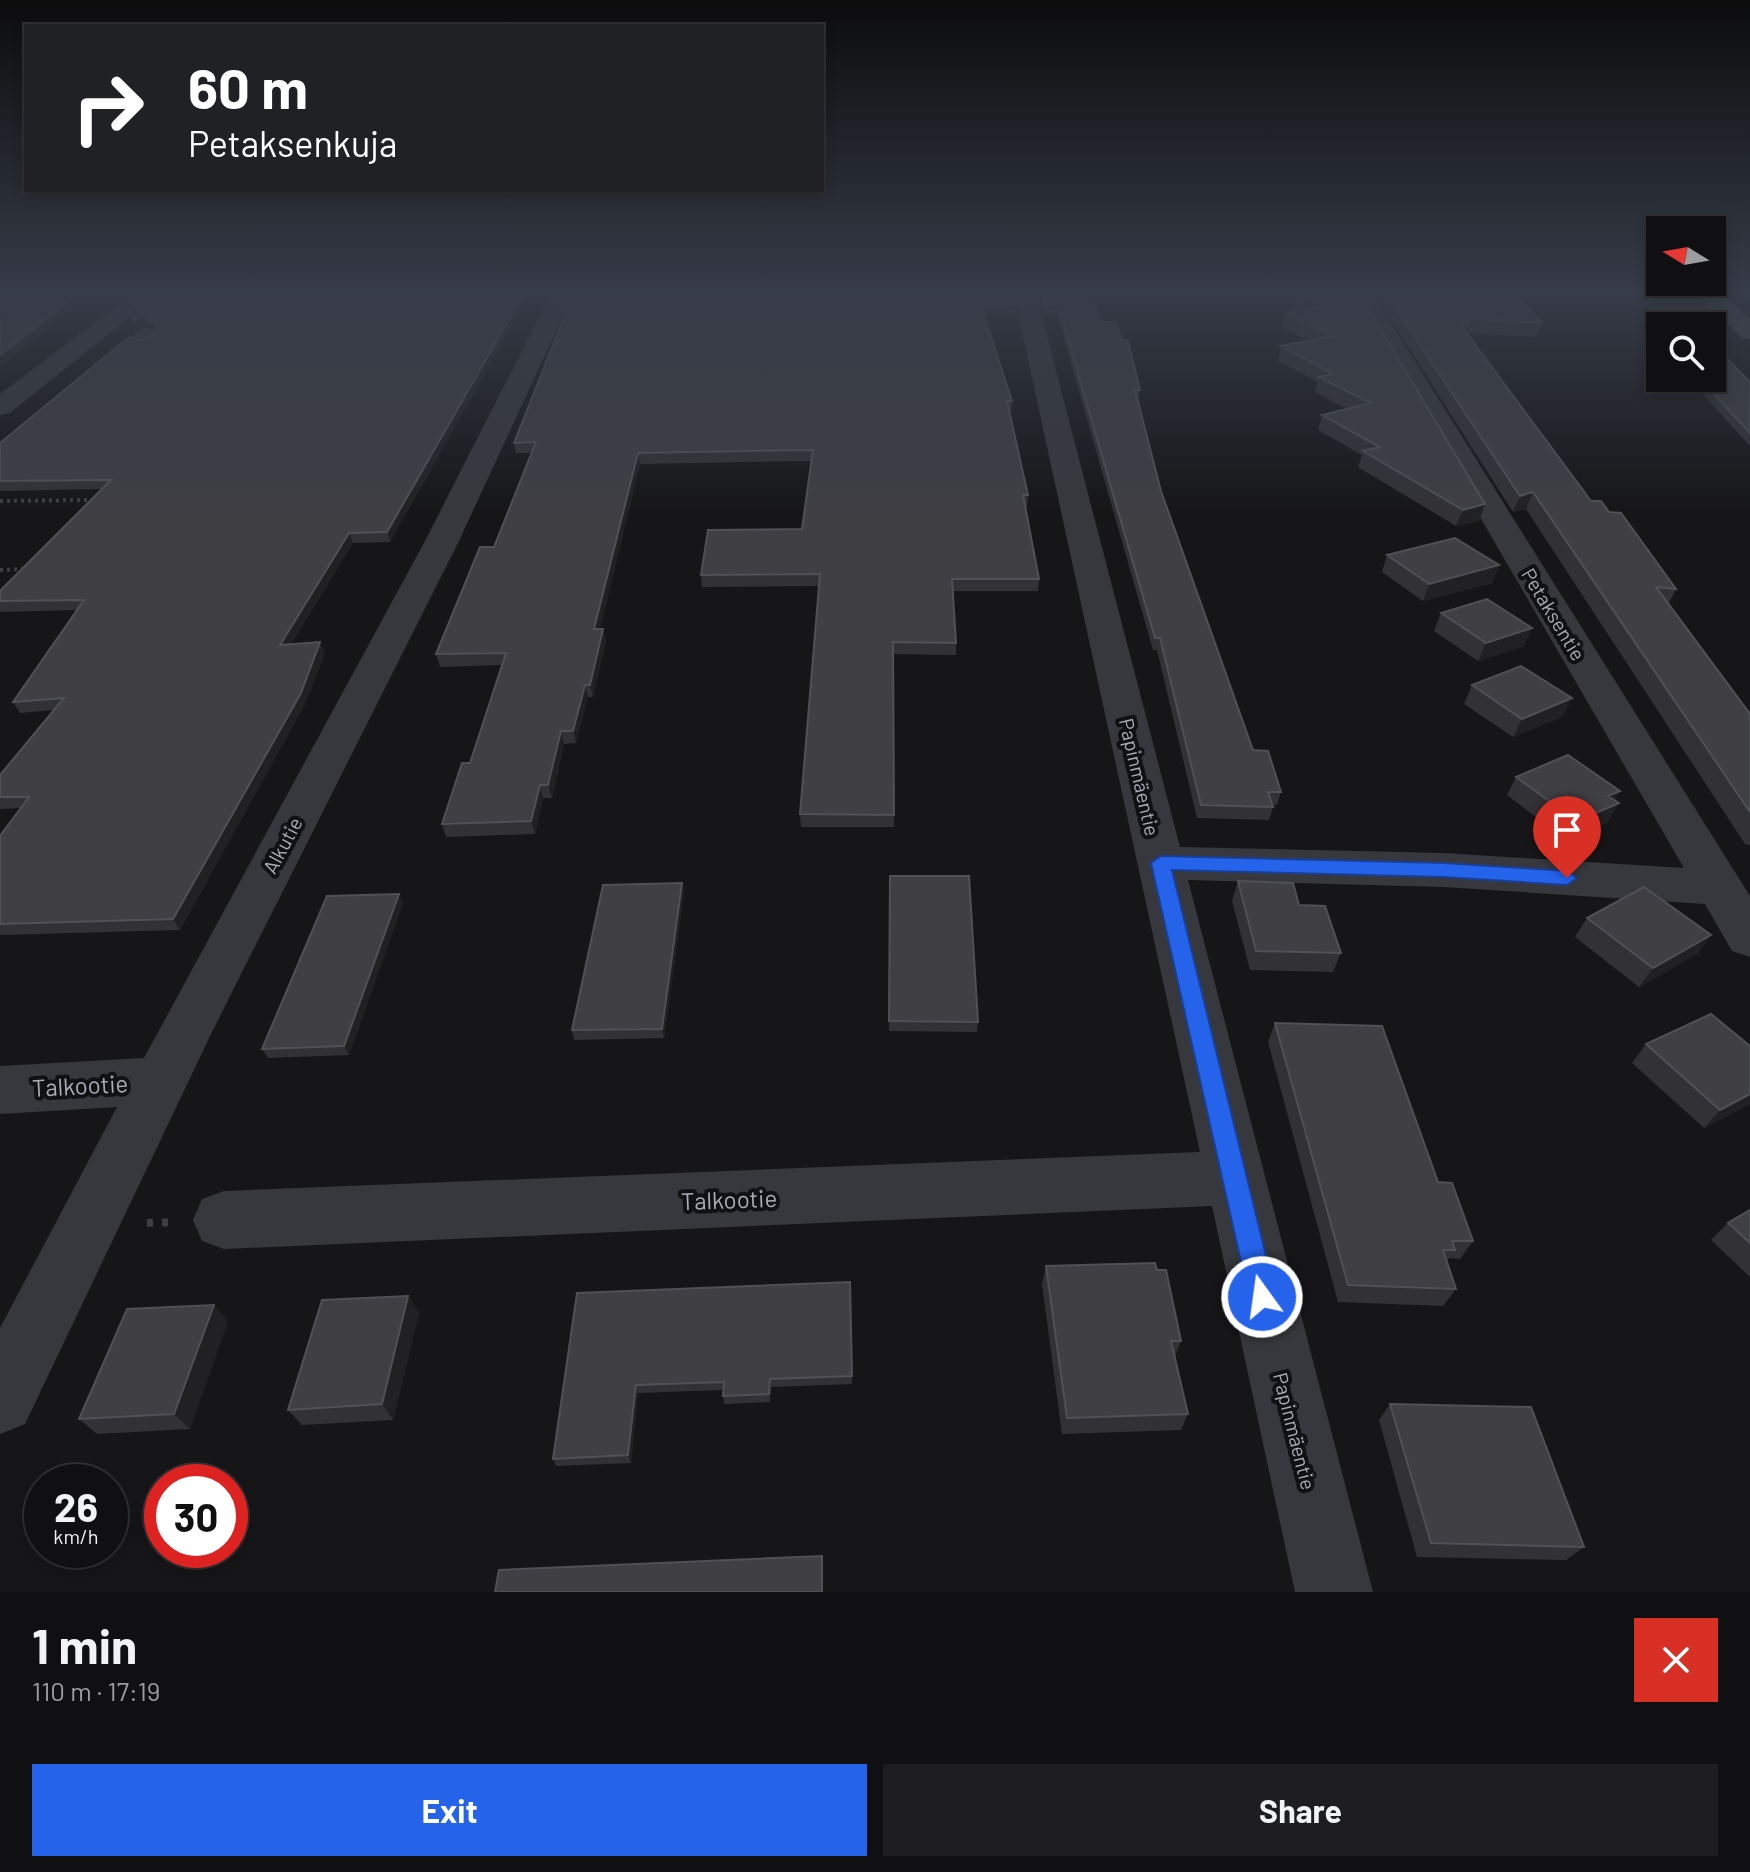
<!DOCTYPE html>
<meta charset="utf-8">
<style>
body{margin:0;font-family:Barlow,sans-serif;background:#1e1e20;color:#f1f3f6;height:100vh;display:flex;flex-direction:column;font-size:30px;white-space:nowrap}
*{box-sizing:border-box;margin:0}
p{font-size:26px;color:#9c9d9f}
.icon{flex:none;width:44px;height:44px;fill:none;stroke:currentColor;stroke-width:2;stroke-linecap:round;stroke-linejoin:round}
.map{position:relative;height:1592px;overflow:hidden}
.details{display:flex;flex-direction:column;background:#101012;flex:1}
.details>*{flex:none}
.guide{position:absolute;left:24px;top:24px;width:800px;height:168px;border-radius:0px;box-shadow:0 4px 12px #0003,0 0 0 2px #303032;background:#202124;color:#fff;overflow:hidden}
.needle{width:52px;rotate:281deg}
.fabs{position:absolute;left:1646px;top:216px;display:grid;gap:16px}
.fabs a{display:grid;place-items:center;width:80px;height:80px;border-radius:0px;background:#101012;box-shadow:0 4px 12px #0003,0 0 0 2px #303032;font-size:40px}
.speed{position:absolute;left:24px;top:1464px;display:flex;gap:16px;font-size:40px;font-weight:700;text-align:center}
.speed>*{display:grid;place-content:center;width:104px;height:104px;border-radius:50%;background:#101012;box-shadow:0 4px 12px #0003,0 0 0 2px #303032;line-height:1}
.speed small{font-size:20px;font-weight:400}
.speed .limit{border:12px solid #d22;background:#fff;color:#111}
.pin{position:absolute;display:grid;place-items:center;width:68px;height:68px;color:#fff;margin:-82px -34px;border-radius:50% 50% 50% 0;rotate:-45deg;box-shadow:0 0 8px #0007}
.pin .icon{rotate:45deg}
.me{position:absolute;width:88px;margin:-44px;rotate:346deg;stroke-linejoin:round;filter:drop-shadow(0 0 6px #0008)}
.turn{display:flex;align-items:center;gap:28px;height:168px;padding:0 32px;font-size:36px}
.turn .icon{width:104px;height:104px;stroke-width:2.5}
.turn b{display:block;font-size:56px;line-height:68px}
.round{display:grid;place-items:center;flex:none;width:84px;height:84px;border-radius:0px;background:#1e1e20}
.overview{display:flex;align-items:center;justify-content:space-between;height:136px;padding:0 32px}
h1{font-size:48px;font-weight:700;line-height:60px}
.cta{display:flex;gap:16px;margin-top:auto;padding:16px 32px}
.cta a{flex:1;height:92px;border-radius:0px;background:#2563eb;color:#fff;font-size:32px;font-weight:700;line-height:92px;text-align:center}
.cta a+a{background:#1e1e20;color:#f1f3f6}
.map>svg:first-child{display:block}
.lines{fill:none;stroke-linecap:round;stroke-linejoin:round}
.path-far1{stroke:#3d3f44;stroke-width:4;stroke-dasharray:3 4;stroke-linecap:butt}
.path{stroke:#3d3f44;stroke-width:8;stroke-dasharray:6 9;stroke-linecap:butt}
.minor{fill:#37383d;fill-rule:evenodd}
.major{fill:#53555c;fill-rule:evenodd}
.tram{stroke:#4a4c52;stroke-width:2}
.wall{fill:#323236}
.shaded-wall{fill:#212124}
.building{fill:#3f3f44;stroke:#4f5156;stroke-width:2}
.route{fill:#2563eb;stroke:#184099;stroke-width:2}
.labels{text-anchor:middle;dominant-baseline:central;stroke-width:8;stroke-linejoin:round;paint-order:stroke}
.street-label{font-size:20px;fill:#a8adb8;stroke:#111113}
.near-street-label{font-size:24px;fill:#a8adb8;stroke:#111113}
</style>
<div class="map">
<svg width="1750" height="1592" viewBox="0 0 1750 1592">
<rect width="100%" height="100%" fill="#161618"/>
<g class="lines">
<!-- path-far1 -->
<path class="path-far1" d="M 0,501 L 95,500
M 0,570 L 27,569"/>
<!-- path -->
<path class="path" d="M 147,1223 L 173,1222"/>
<!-- minor -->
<path class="minor" d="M 138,290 L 163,290 L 10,413 L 0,415 L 0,394 Z
M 553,290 L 575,290 L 459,541 L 213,1030 L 25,1424 L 0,1434 L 0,1328 L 117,1107 L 0,1114 L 0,1066 L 144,1058 L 425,541 Z
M 1013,290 L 1035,290 L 1180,847 L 1444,853 L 1684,868 L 1348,290 L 1370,290 L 1750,896 L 1750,957 L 1732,951 L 1705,904 L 1444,887 L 1188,880 L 1373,1592 L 1295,1592 L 1212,1206 L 224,1249 L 202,1241 L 193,1220 L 202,1199 L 224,1191 L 1200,1152 Z
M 148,327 L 160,334 L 153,344 L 144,346 L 135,344 L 132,339 L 139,329 Z"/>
<!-- major -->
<path class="major" d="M 1693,290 L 1717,290 L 1750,319 L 1750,339 L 1741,337 Z"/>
<!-- tram -->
<path class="tram" d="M 1736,290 L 1750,302"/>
</g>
<!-- wall -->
<path class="wall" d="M 107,290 L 134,290 L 117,302 Z
M 532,290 L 390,542 L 353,543 L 291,644 L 320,642 L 325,653 L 305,704 L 180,930 L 0,935 L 0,836 L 21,808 L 0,809 L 0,775 L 54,710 L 20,713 L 13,702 L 77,610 L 0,612 L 0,591 L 101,489 L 0,491 L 0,443 L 141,340 L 152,337 L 156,328 L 150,324 L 137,327 L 131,319 L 128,311 Z
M 575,290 L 1016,305 L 1015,315 L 984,315 L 1012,401 L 1011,412 L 1009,412 L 1028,495 L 1027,507 L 1025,507 L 1039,579 L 1038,591 L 953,591 L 956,643 L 956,655 L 893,654 L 894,827 L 801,827 L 800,814 L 819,586 L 702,587 L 701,575 L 802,529 L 812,461 L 640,464 L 600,629 L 603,629 L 606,641 L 593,697 L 588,697 L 576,743 L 564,744 L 552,798 L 543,798 L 535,834 L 446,837 L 442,824 L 470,763 L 502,665 L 440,667 L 436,654 L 494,547 L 531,453 L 516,453 L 514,443 Z
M 1037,290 L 1090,290 L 1101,322 L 1140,390 L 1138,401 L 1137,400 L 1161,491 L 1253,750 L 1281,792 L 1277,805 L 1272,805 L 1273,807 L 1269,820 L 1197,818 L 1157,650 L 1153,650 L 1057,314 L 1044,315 Z
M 1267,290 L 1357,290 L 1485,504 L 1479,521 L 1456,526 L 1358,467 L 1362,455 L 1318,430 L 1322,415 L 1347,409 L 1315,392 L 1318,382 L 1278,361 L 1281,346 L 1309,341 L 1282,327 L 1286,313 L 1304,310 Z
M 1372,290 L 1512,290 L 1542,323 L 1536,337 L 1467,333 L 1591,501 L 1609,512 L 1676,589 L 1669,603 L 1750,714 L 1750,845 L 1745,844 L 1526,509 L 1513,512 Z
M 1688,378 L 1712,378 L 1750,382 L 1750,446 Z
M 1387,555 L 1499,565 L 1492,583 L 1423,601 L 1382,572 Z
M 1441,613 L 1532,628 L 1524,646 L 1478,661 L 1434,631 Z
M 1472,685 L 1572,698 L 1562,717 L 1513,737 L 1464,704 Z
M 1516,777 L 1615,800 L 1608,822 L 1566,840 L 1507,795 Z
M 890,876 L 978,1022 L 977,1032 L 889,1031 Z
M 1238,881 L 1299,905 L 1341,953 L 1333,972 L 1250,970 L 1232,901 Z
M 682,883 L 684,893 L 664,1038 L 574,1040 L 572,1030 Z
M 399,894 L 403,903 L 349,1055 L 268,1058 L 262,1049 Z
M 1587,918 L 1711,935 L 1697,954 L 1639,987 L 1575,937 Z
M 1275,1023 L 1438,1182 L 1473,1241 L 1460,1259 L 1449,1258 L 1447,1261 L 1456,1289 L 1443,1306 L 1338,1302 L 1268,1042 Z
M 1646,1044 L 1750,1046 L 1750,1104 L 1704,1128 L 1632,1063 Z
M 1750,1210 L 1750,1277 L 1711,1240 L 1728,1223 Z
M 1046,1266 L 1181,1341 L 1175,1356 L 1188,1414 L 1181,1430 L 1062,1434 L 1042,1284 Z
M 850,1282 L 852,1384 L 772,1387 L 770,1402 L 724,1404 L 723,1396 L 723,1390 L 638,1393 L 631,1463 L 556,1466 L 553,1459 L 577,1293 Z
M 408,1296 L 419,1313 L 393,1420 L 302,1425 L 288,1410 Z
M 228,1321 L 190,1429 L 97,1434 L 79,1419 Z
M 1390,1404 L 1584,1547 L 1566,1560 L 1417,1557 L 1379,1420 Z"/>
<!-- shaded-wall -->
<path class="shaded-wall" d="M 83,290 L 97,290 L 0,367 L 0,355 Z
M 120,290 L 134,290 L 117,302 L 114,294 Z
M 526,290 L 532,290 L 390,542 L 387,532 Z
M 146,316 L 150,324 L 137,327 L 134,319 Z
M 638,453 L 640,464 L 597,641 L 594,629 Z
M 1533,492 L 1526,509 L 1513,512 L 1520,496 Z
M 1485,504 L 1479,521 L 1456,526 L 1463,510 Z
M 349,533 L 353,543 L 284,656 L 280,645 Z
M 1499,565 L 1492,583 L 1423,601 L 1429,584 Z
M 1532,628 L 1524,646 L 1478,661 L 1486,643 Z
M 603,629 L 606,641 L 593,697 L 590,685 Z
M 320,642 L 325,653 L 305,704 L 180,930 L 173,919 Z
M 585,685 L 588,697 L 576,743 L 573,731 Z
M 1572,698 L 1562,717 L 1513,737 L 1522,719 Z
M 561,731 L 564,744 L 552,798 L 548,785 Z
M 540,785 L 543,798 L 535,834 L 531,821 Z
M 1620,791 L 1611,806 L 1619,803 L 1608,822 L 1566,840 L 1577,821 L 1608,796 Z
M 682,883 L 684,893 L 664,1038 L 662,1029 Z
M 399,894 L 403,903 L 349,1055 L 344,1046 Z
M 1711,935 L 1697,954 L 1639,987 L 1653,968 Z
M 1750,1094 L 1750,1104 L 1704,1128 L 1720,1110 Z
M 408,1296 L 419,1313 L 393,1420 L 382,1404 Z
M 214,1305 L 228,1321 L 190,1429 L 174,1414 Z
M 770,1379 L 772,1387 L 770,1402 L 769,1394 Z
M 636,1385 L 638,1393 L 631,1463 L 628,1455 Z"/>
<!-- building -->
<path class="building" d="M 0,290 L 83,290 L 0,355 Z
M 155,290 L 526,290 L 387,532 L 349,533 L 280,645 L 320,642 L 301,693 L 173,919 L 0,924 L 0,836 L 29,797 L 0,797 L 0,775 L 64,698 L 13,702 L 84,600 L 0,601 L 0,591 L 111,480 L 0,481 L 0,443 L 129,337 L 141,340 L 152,337 L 158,323 L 146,316 L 134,319 L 128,311 Z
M 575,290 L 1013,290 L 1016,305 L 981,306 L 1012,401 L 1007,401 L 1028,495 L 1023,495 L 1039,579 L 952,579 L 956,643 L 893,642 L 894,815 L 800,814 L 820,574 L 701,575 L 708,530 L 802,529 L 813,450 L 638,453 L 594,629 L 603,629 L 590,685 L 585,685 L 573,731 L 561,731 L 548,785 L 540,785 L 531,821 L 442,824 L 462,763 L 470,763 L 506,653 L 436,654 L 480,547 L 494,547 L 536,442 L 514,443 Z
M 1041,290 L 1090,290 L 1101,322 L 1115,322 L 1122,340 L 1128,341 L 1140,390 L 1135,390 L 1161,491 L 1253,750 L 1268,751 L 1281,792 L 1268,792 L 1273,807 L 1201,805 L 1160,638 L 1155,638 L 1058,305 L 1045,305 Z
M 1296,290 L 1357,290 L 1485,504 L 1463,510 L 1363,451 L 1380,447 L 1322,415 L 1371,403 L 1319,377 L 1333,374 L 1281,346 L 1333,336 L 1286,313 L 1326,305 Z
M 1384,290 L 1512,290 L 1542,323 L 1465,318 L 1470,324 L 1462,324 L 1463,328 L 1591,501 L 1601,501 L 1609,512 L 1621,513 L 1676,589 L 1656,587 L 1750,714 L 1750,812 L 1533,492 L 1520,496 Z
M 1712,344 L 1750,382 L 1750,433 L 1699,378 L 1712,378 Z
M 1455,538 L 1499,565 L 1429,584 L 1387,555 Z
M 1487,599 L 1532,628 L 1486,643 L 1441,613 Z
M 1521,666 L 1572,698 L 1522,719 L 1472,685 Z
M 1568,755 L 1620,791 L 1608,796 L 1619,803 L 1577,821 L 1516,777 Z
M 890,876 L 969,876 L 978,1022 L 889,1021 Z
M 1238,881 L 1293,883 L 1299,905 L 1325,906 L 1341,953 L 1256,951 Z
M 682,883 L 662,1029 L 572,1030 L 603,885 Z
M 1644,887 L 1711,935 L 1653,968 L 1587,918 Z
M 399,894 L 344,1046 L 262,1049 L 327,896 Z
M 1711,1014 L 1750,1046 L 1750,1094 L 1720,1110 L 1646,1044 Z
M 1275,1023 L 1382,1026 L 1438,1182 L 1452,1183 L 1473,1241 L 1452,1241 L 1455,1250 L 1443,1250 L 1456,1289 L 1348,1285 Z
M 1750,1210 L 1750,1243 L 1728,1223 Z
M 1155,1263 L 1157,1270 L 1166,1270 L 1181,1341 L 1171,1341 L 1188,1414 L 1067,1418 L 1046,1266 Z
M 850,1282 L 852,1376 L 770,1379 L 769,1394 L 723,1396 L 724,1382 L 636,1385 L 628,1455 L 553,1459 L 577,1293 Z
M 408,1296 L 382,1404 L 288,1410 L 322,1300 Z
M 214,1305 L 174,1414 L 79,1419 L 127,1309 Z
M 1390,1404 L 1531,1407 L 1584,1547 L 1431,1543 Z
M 822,1556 L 822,1592 L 495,1592 L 499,1570 Z"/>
<!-- sky -->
<linearGradient id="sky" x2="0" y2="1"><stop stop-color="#0c0c0d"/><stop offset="0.57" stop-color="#363c48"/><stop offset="1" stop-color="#363c48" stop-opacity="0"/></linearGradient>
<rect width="1750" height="513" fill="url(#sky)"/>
<!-- route -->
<path class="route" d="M 1161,856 L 1444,863 L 1567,871 L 1577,878 L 1567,885 L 1444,877 L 1172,870 L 1276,1297 L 1272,1306 L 1262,1310 L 1253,1306 L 1249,1297 L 1151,863 Z"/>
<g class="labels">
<!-- street labels -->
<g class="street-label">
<text transform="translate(1554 614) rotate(59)">Petaksentie</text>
<text transform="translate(1140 777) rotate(77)">Papinmäentie</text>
<text transform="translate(282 845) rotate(-62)">Alkutie</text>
<text transform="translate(1295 1431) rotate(76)">Papinmäentie</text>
</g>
<!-- near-street labels -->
<g class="near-street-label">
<text transform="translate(80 1085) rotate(-3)">Talkootie</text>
<text transform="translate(729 1199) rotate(-2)">Talkootie</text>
</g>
</g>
</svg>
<div class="fabs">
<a><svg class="needle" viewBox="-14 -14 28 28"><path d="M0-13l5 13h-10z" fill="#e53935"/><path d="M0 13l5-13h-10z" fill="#9c9d9f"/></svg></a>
<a><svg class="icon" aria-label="search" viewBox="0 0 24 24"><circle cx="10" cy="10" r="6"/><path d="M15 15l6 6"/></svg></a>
</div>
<div class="speed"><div>26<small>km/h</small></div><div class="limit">30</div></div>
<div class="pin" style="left:1567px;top:878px;background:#d93025"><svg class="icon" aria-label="arrive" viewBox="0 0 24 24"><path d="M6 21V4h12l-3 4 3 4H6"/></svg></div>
<svg class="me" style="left:1262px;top:1297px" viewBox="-20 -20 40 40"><circle r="17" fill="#2563eb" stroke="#fff" stroke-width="3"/><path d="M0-11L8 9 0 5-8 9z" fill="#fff"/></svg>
<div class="guide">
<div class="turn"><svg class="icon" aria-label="right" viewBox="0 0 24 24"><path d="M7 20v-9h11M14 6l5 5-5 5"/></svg><div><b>60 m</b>Petaksenkuja</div></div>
</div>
</div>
<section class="details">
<div class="overview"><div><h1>1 min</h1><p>110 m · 17:19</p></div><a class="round" style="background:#d93025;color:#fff"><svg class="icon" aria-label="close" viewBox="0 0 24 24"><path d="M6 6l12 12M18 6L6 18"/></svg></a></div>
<div class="cta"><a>Exit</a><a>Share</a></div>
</section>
